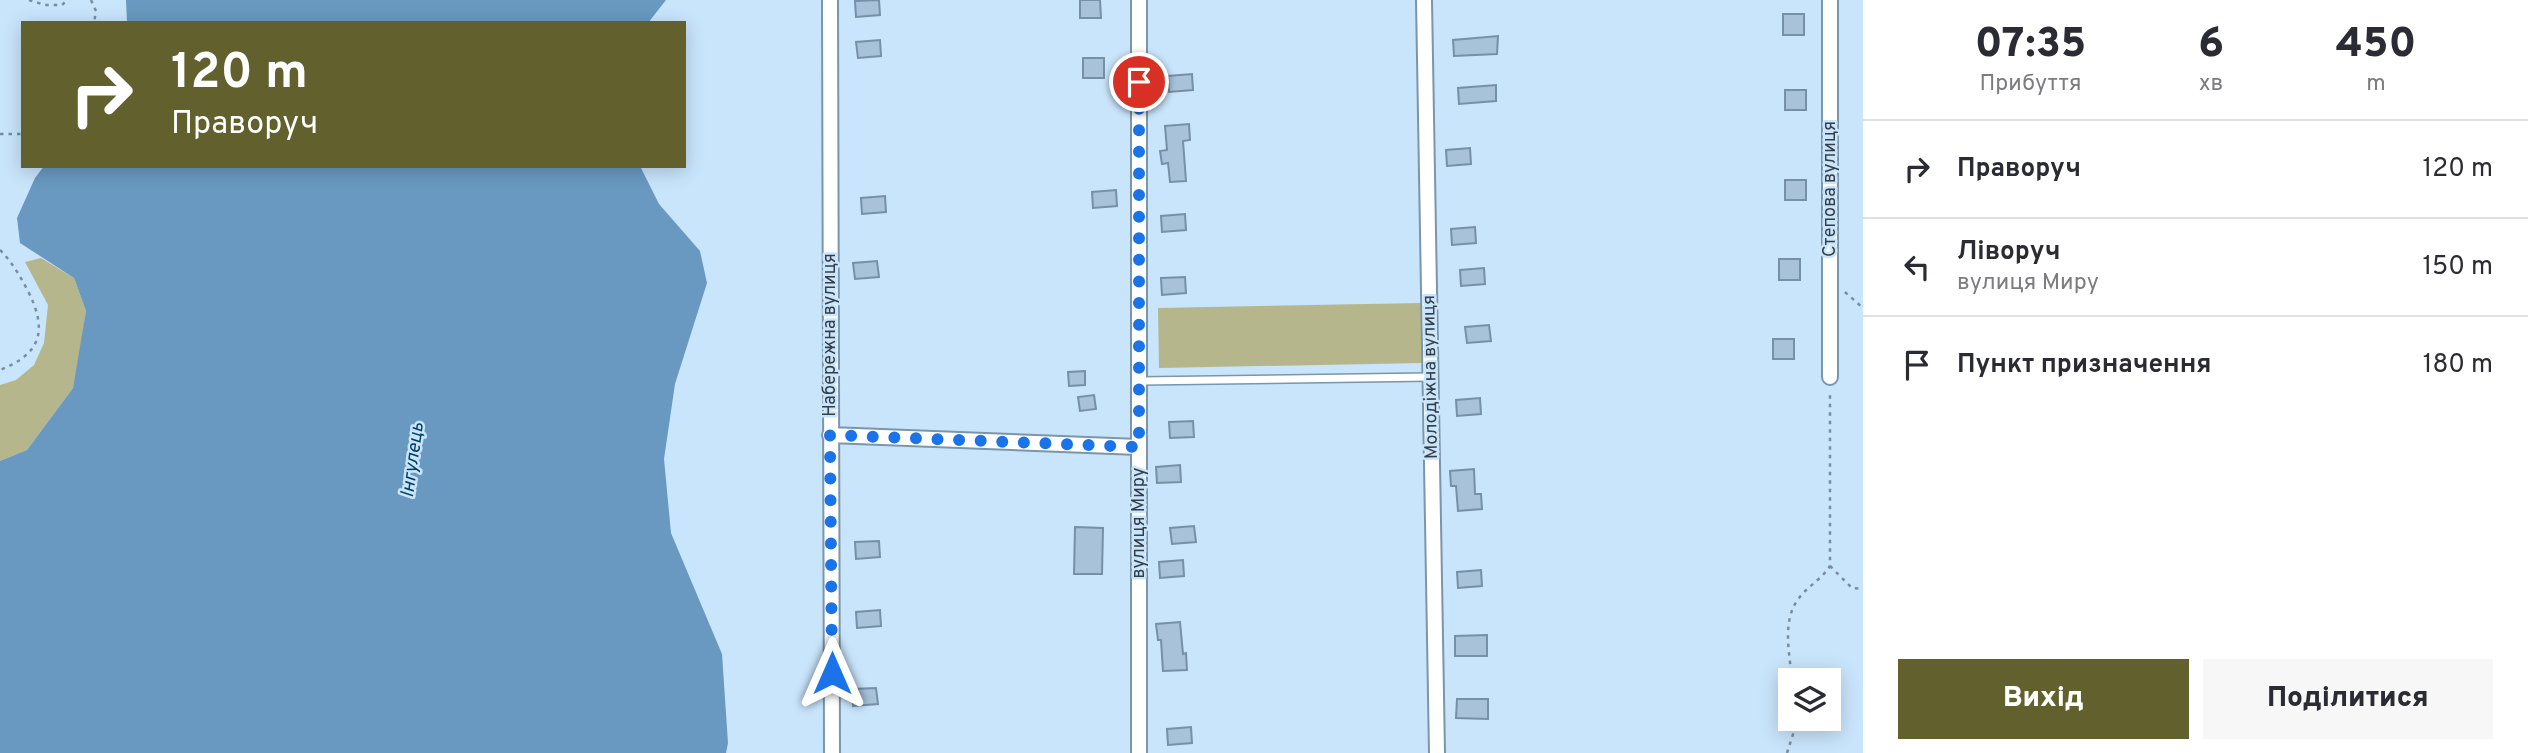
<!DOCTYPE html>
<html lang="uk">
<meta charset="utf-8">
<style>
body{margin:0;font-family:Overpass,sans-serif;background:#f7f7f7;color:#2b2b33;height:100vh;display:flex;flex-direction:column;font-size:26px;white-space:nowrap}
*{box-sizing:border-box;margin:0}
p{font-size:23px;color:#7c7c81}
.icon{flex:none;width:38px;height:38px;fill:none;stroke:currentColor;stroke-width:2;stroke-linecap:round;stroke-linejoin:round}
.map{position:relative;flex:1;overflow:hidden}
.details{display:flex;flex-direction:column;background:#fff;width:665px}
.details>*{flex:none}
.banner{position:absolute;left:21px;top:21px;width:665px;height:147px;border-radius:0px;box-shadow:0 4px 18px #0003;background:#62612e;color:#fff;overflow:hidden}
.controls{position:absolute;left:1778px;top:668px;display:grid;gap:14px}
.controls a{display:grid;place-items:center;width:63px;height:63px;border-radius:0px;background:#fff;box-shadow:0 4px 18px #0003;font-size:35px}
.pin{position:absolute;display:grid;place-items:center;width:60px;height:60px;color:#fff;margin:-30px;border:4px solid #fff;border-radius:50%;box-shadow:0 2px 7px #0007}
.me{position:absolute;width:77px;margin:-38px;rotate:0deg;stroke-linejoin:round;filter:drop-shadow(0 0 5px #0008)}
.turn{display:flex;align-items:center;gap:24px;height:147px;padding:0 35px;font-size:32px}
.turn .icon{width:91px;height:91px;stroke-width:2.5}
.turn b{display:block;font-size:49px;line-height:60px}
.eta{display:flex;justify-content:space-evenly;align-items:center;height:119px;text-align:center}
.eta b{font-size:42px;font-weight:800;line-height:49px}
.button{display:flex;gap:14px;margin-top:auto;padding:14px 35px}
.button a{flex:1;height:80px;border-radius:0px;background:#62612e;color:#fff;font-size:28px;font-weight:800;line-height:80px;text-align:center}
.button a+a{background:#f7f7f7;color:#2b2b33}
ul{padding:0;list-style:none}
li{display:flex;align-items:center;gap:21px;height:98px;padding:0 35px;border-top:2px solid #e1e1e2}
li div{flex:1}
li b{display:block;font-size:26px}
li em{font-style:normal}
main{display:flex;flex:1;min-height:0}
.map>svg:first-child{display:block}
.green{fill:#b5b68c}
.water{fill:#6999c1}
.building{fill:#a7c2d9;stroke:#7690a5;stroke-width:2}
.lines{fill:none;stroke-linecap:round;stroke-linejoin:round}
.service-casing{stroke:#7b95aa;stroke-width:10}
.minor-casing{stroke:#7b95aa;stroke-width:18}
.path{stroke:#7a8d9d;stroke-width:2.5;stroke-dasharray:3.5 5;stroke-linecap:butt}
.service{stroke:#fff;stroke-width:7}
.minor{stroke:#fff;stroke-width:14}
.route{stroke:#1a73e8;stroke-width:12;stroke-dasharray:0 21.6}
.labels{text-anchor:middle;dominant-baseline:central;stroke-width:5;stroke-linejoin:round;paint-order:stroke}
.street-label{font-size:18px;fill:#333e47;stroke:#c9e5fc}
.water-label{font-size:19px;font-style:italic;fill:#003f65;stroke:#c9e5fc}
</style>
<main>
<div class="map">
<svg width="1863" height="753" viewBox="0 0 1863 753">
<rect width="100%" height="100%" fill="#c9e5fc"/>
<!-- green -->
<path class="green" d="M 41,258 L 74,278 L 86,311 L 81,347 L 73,388 L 27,450 L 0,461 L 0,385 L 16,380 L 34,365 L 44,343 L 48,305 L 25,262 Z
M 1421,303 L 1422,363 L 1159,368 L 1158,308 Z"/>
<!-- water -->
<path class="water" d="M 126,0 L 666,0 L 648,23 L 127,23 Z
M 44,166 L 640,166 L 659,204 L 700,251 L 707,283 L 675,384 L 664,459 L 671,533 L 722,654 L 728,743 L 726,753 L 0,753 L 0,461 L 27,450 L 73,388 L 86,311 L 74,278 L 20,243 L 17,218 L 35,178 Z"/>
<!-- building -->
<path class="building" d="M 879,0 L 880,15 L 856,17 L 855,1 Z
M 1080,0 L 1100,0 L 1101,18 L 1080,18 Z
M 1783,14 L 1804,14 L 1804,35 L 1783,35 Z
M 1498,36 L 1497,54 L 1454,56 L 1453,40 Z
M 880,40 L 881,56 L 858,58 L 856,42 Z
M 1083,58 L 1104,58 L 1104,78 L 1083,78 Z
M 1192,74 L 1193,90 L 1169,92 L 1168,76 Z
M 1496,85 L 1496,101 L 1459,104 L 1458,88 Z
M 1785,90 L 1806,90 L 1806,110 L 1785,110 Z
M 1189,124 L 1190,140 L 1183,141 L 1186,181 L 1170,182 L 1168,163 L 1162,164 L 1160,151 L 1167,150 L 1165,126 Z
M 1470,148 L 1471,164 L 1447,166 L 1446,150 Z
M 1785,180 L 1806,180 L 1806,200 L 1785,200 Z
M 1116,190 L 1117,206 L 1093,208 L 1092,192 Z
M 885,196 L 886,212 L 862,214 L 861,198 Z
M 1185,214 L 1186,230 L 1162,232 L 1161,216 Z
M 1475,227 L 1476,243 L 1452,245 L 1451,229 Z
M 1779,259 L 1800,259 L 1800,280 L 1779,280 Z
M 877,261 L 879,277 L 855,279 L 853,263 Z
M 1484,268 L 1485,284 L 1461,286 L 1460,270 Z
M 1185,277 L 1186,293 L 1162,295 L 1161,278 Z
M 1489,325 L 1491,341 L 1467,343 L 1465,327 Z
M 1773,339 L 1794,339 L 1794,359 L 1773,359 Z
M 1085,371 L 1085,385 L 1069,386 L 1068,372 Z
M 1094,395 L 1096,409 L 1080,411 L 1078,397 Z
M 1480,398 L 1481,414 L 1457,416 L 1456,400 Z
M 1193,421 L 1194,437 L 1170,438 L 1169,422 Z
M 1180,465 L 1181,482 L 1157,483 L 1156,467 Z
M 1474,469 L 1475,494 L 1481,494 L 1482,509 L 1458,511 L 1456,486 L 1451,486 L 1450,471 Z
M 1194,526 L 1196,542 L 1172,544 L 1170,528 Z
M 1075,527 L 1103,528 L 1102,574 L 1074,574 Z
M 879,541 L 880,557 L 856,559 L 855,542 Z
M 1183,560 L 1184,576 L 1160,578 L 1159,562 Z
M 1481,570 L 1482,586 L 1458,588 L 1457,572 Z
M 880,610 L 881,626 L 857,628 L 856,612 Z
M 1180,622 L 1183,654 L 1186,653 L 1187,670 L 1163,671 L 1161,640 L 1158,640 L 1156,624 Z
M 1487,635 L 1487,656 L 1455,656 L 1455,636 Z
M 876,688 L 878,704 L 853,706 L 852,689 Z
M 1457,699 L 1488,699 L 1488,719 L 1456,718 Z
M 1191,727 L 1192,743 L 1168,745 L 1167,729 Z"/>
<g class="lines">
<!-- service casing -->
<g class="service-casing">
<path id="service" d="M 1139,381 L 1430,377"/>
</g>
<!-- minor casing -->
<g class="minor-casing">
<path id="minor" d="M 830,0 L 832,753
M 1424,0 L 1437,753
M 1830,0 L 1830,377
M 830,435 L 1139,447
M 1139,753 L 1139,0"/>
</g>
<!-- path -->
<path class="path" d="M 29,0 L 45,5 L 62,5 L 67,0
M 91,0 L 96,11 L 94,23
M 0,134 L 23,134
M 0,250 C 12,262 20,276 28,291 C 47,329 43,353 0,370
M 1845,292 L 1863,308
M 1830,566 L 1852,588 L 1863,589
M 1792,681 C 1790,654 1781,621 1799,598 C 1808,586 1822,579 1830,566 L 1830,392
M 1787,753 L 1795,728 L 1795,719"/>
<!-- service -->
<use href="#service" class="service"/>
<!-- minor -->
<use href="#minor" class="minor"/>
</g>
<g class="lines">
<!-- route -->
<path class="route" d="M 832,673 L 830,435 L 1139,447 L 1139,82"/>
</g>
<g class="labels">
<!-- street labels -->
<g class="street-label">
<text transform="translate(1830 189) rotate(-90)">Степова вулиця</text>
<text transform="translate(830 335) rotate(-90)">Набережна вулиця</text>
<text transform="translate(1431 377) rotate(-91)">Молодіжна вулиця</text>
<text transform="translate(1139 523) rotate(-90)">вулиця Миру</text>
</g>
<!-- water labels -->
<g class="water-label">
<text transform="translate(413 460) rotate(-82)">Інгулець</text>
</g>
</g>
</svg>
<div class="controls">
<a><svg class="icon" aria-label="layers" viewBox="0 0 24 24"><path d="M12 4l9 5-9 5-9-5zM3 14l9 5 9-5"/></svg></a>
</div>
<div class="pin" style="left:1139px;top:82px;background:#d93025"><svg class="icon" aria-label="arrive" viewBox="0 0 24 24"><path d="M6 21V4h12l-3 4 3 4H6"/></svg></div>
<svg class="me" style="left:832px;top:673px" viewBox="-20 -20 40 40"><path d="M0-17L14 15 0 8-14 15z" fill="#1a73e8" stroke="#fff" stroke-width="4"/></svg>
<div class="banner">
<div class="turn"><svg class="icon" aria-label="right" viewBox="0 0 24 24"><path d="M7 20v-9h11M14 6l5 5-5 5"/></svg><div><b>120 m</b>Праворуч</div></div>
</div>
</div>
<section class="details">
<div class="eta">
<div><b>07:35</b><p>Прибуття</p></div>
<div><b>6</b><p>хв</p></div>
<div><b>450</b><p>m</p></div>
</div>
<ul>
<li><svg class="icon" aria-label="right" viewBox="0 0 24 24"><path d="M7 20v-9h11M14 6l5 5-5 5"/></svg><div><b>Праворуч</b></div><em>120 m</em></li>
<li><svg class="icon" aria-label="left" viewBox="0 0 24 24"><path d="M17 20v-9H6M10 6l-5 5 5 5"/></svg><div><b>Ліворуч</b><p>вулиця Миру</p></div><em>150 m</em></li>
<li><svg class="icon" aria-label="arrive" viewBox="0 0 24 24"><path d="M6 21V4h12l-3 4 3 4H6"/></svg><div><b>Пункт призначення</b></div><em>180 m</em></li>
</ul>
<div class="button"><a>Вихід</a><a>Поділитися</a></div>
</section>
</main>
